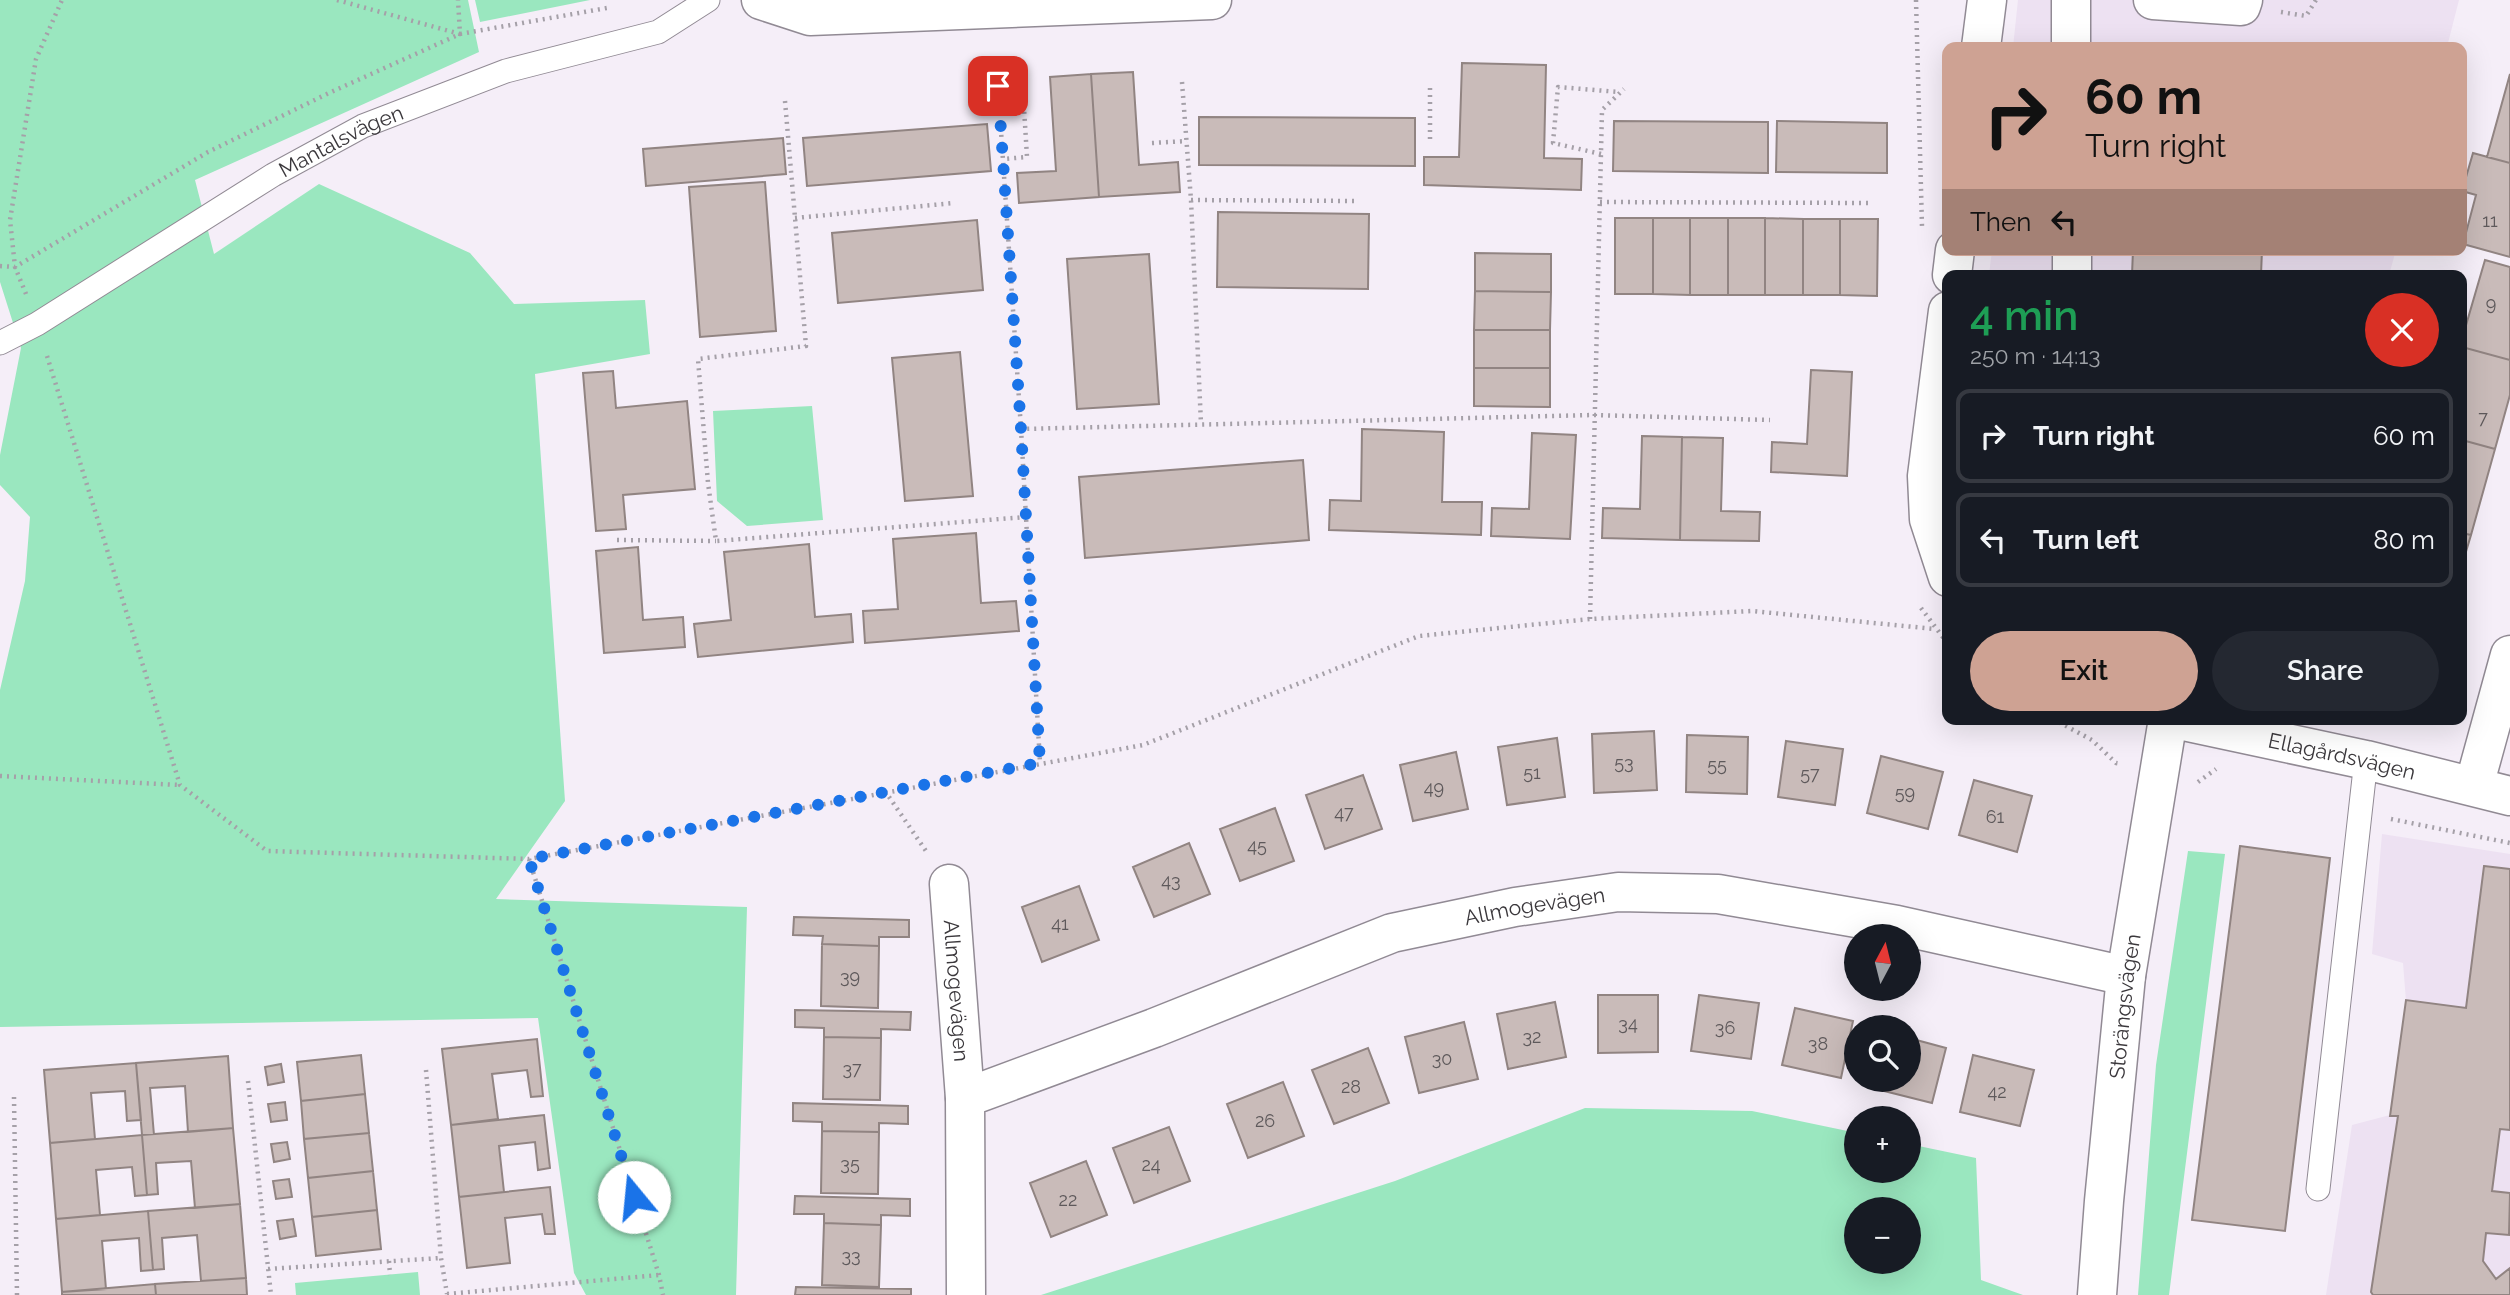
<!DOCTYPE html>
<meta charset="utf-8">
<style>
body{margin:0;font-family:Raleway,sans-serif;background:#242831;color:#f1f3f6;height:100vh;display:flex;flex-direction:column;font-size:26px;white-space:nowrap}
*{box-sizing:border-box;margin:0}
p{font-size:23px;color:#9ea1a6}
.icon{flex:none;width:38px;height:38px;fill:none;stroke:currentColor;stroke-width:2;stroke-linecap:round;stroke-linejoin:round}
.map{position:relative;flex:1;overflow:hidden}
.panel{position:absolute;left:1942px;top:270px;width:525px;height:455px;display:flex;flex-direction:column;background:#171b24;border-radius:14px;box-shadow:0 7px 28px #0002}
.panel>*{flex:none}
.top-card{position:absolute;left:1942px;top:42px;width:525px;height:214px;border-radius:14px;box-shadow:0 7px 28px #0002;background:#cea293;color:#111;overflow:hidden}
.needle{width:46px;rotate:7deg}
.fabs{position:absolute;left:1844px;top:924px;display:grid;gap:14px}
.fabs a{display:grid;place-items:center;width:77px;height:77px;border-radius:50%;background:#171b24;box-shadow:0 7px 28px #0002;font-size:35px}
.pin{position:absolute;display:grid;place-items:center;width:60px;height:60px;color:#fff;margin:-30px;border-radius:14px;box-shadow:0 4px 10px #0006}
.me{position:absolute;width:77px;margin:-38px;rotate:343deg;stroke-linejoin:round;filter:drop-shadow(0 0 5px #0008)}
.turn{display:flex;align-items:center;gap:24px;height:147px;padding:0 28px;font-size:32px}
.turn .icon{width:91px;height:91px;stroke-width:2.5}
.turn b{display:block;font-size:49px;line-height:60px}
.then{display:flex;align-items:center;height:66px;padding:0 28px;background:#0003;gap:14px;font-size:26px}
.round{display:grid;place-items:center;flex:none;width:74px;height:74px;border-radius:37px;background:#242831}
.summary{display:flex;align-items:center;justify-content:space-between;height:119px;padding:0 28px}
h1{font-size:42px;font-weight:600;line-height:52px;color:#1e9e55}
.button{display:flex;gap:14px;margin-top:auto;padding:14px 28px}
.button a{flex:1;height:80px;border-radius:42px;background:#cea293;color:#111;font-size:28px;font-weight:600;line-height:80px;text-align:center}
.button a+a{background:#242831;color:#f1f3f6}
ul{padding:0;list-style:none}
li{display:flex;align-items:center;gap:21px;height:94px;margin:0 14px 10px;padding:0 14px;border:4px solid #363941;border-radius:14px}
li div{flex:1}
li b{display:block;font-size:26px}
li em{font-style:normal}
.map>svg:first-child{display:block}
.built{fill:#ede1f2}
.green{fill:#9ae7bf;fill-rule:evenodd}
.building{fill:#c9bbb9;stroke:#918482;stroke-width:2}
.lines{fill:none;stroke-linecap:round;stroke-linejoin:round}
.lane-casing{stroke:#918a94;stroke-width:25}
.street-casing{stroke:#918a94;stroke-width:41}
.path{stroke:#a5a0a8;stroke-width:4.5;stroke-dasharray:2 5;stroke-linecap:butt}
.lane{stroke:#fff;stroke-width:23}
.street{stroke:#fff;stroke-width:38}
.route{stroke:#1a73e8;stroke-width:12;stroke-dasharray:0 21.6}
.labels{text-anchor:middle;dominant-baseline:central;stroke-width:7;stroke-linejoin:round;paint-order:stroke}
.number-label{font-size:18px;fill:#5e595b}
.street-label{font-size:21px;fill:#3b383c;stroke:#fff}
</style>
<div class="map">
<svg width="2510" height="1295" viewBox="0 0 2510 1295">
<rect width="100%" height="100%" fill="#f5eef8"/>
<!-- built -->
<path class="built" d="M 2018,0 L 2459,0 L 2447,47 L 2013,47 Z
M 1992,250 L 2396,250 L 2389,275 L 1989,275 Z
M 2382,834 L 2510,854 L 2510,1295 L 2326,1295 L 2352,1125 L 2390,1115 L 2406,1001 L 2403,963 L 2372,954 Z"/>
<!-- green -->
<path class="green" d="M 0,0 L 468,0 L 479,52 L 195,180 L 214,254 L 319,184 L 470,253 L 514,304 L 645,300 L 650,354 L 535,374 L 565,801 L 496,899 L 747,907 L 736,1295 L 586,1295 L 574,1273 L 538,1018 L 0,1027 L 0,690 L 25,581 L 30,517 L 0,485 L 0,455 L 21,348 L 0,282 Z
M 475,0 L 590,0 L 480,22 Z
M 812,406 L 823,520 L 747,526 L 717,501 L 713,411 Z
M 2188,851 L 2225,854 L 2169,1295 L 2138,1295 L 2156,1065 Z
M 1585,1108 L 1752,1111 L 1857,1133 L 1857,1171 L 1909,1171 L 1909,1144 L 1976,1158 L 1981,1280 L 2023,1295 L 1041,1295 L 1395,1181 ZM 1909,1209 L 1909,1262 L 1857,1262 L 1857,1209 Z
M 418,1272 L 420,1295 L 296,1295 L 295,1283 Z"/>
<!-- building -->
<path class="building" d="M 1462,63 L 1546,65 L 1544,158 L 1582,159 L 1581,190 L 1424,185 L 1424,157 L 1459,157 Z
M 1133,72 L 1139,165 L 1178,162 L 1180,192 L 1099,197 L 1091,74 Z
M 1091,74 L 1099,197 L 1019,203 L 1017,173 L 1056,171 L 1050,77 Z
M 2510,74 L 2510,163 L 2487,157 Z
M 1199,117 L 1415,118 L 1415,166 L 1199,165 Z
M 1614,121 L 1768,122 L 1768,173 L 1613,171 Z
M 1777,121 L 1887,123 L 1887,173 L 1776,172 Z
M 987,124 L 991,171 L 807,186 L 803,138 Z
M 783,138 L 786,174 L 646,186 L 643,149 Z
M 2473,153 L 2510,163 L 2510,257 L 2463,244 L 2476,195 L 2462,191 Z
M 765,182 L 776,331 L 700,337 L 689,187 Z
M 1218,212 L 1369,214 L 1368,289 L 1217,287 Z
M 1615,218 L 1653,218 L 1653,294 L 1615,294 Z
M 1653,218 L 1690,218 L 1690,295 L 1653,294 Z
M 1690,218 L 1728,218 L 1728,295 L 1690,295 Z
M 1728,218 L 1765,218 L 1765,295 L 1728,295 Z
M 1765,218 L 1803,219 L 1803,295 L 1765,295 Z
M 1803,219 L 1840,219 L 1840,295 L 1803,295 Z
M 1840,219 L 1878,219 L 1877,296 L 1840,295 Z
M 977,220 L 983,290 L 838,303 L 832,233 Z
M 2133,250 L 2262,250 L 2261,275 L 2132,275 Z
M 1475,253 L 1551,254 L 1551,292 L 1475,291 Z
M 1149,254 L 1159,404 L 1077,409 L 1067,259 Z
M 2485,260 L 2510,267 L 2510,360 L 2462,347 L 2462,339 Z
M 1475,291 L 1551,292 L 1550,330 L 1474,330 Z
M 1474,330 L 1550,330 L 1550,368 L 1474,368 Z
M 2462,347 L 2510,360 L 2510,395 L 2495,449 L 2462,440 Z
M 960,352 L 973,496 L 905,501 L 892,358 Z
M 1474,368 L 1550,368 L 1550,407 L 1474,406 Z
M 1811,370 L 1852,372 L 1847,476 L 1771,472 L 1772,442 L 1807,444 Z
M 613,371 L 616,408 L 687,401 L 695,489 L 623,495 L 626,529 L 596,531 L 583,373 Z
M 1362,429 L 1444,432 L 1442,502 L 1482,502 L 1481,535 L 1329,530 L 1330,500 L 1361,501 Z
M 1532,433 L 1576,435 L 1570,539 L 1491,536 L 1492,508 L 1529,509 Z
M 1642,436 L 1682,437 L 1680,540 L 1602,538 L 1603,508 L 1640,509 Z
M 1682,437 L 1723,438 L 1721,511 L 1760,512 L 1759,541 L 1680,540 Z
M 2462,440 L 2495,449 L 2471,535 L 2462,533 Z
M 1303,460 L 1309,540 L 1085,558 L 1079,477 Z
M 976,533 L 981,603 L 1016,601 L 1019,631 L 865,643 L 863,611 L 898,609 L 893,539 Z
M 2462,533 L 2471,535 L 2462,565 Z
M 809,544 L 815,617 L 851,614 L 853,642 L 698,657 L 694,624 L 731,620 L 724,552 Z
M 638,547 L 643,620 L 683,617 L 685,647 L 604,653 L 596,551 Z
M 1654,731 L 1657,790 L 1594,793 L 1592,734 Z
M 1687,735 L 1748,737 L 1747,794 L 1686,792 Z
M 1557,738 L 1565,797 L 1507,805 L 1498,747 Z
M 1786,741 L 1843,749 L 1835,805 L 1778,797 Z
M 1456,752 L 1468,809 L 1413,821 L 1400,765 Z
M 1881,756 L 1943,772 L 1928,829 L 1867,813 Z
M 1363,775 L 1382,829 L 1325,849 L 1306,795 Z
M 1974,780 L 2032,796 L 2017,852 L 1959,835 Z
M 1275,808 L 1294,861 L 1240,881 L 1220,829 Z
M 1189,843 L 1210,894 L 1154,917 L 1133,867 Z
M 2240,846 L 2330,858 L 2285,1231 L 2192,1220 Z
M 2484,866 L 2510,869 L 2510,1130 L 2500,1129 L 2492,1191 L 2510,1193 L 2509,1235 L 2486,1233 L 2483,1261 L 2496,1279 L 2510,1268 L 2510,1295 L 2373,1295 L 2371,1292 L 2398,1116 L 2390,1116 L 2406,1000 L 2466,1008 Z
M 1079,886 L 1099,940 L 1042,962 L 1022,907 Z
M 794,917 L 909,920 L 909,937 L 879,937 L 879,946 L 822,944 L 823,936 L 793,935 Z
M 822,944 L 879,946 L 878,1008 L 821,1006 Z
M 1598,995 L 1658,995 L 1658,1052 L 1598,1053 Z
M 1699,995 L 1759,1003 L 1751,1059 L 1691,1051 Z
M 1555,1002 L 1566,1057 L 1508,1069 L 1497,1014 Z
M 1795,1008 L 1853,1021 L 1841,1078 L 1782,1065 Z
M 795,1010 L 911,1012 L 910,1030 L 881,1029 L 881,1038 L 824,1037 L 824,1028 L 795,1027 Z
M 1464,1022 L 1478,1079 L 1419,1093 L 1405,1037 Z
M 824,1037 L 881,1038 L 880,1100 L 823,1099 Z
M 1909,1038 L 1946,1048 L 1932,1103 L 1872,1088 L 1874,1080 L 1909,1080 Z
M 537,1039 L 543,1096 L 531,1097 L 527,1070 L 492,1074 L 498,1119 L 451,1125 L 442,1049 Z
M 1368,1048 L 1389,1103 L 1334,1124 L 1312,1070 Z
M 361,1055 L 365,1094 L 301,1101 L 297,1062 Z
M 1973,1055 L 2034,1070 L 2020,1126 L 1960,1112 Z
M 228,1056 L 233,1128 L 188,1132 L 185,1086 L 150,1088 L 154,1135 L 142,1135 L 136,1063 Z
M 136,1063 L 141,1120 L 127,1121 L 125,1091 L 91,1093 L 95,1139 L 50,1143 L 44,1070 Z
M 281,1064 L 284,1082 L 268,1085 L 265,1067 Z
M 1283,1082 L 1304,1136 L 1248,1158 L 1227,1104 Z
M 365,1094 L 369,1133 L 304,1139 L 301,1101 Z
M 285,1102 L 287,1120 L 271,1122 L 268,1104 Z
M 793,1103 L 908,1106 L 908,1124 L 879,1123 L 879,1132 L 822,1131 L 822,1122 L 793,1121 Z
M 544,1115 L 550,1168 L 538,1170 L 535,1142 L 499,1146 L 504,1192 L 459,1197 L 451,1125 Z
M 1169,1127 L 1190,1181 L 1134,1203 L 1113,1148 Z
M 233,1128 L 240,1204 L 195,1208 L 191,1161 L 156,1163 L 158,1194 L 147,1195 L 142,1135 Z
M 822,1131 L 879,1132 L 878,1194 L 821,1193 Z
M 369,1133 L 373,1171 L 308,1178 L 304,1139 Z
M 142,1135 L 147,1195 L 135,1196 L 132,1167 L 96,1170 L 100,1215 L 56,1219 L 50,1143 Z
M 287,1142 L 290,1159 L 274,1162 L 271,1144 Z
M 1086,1161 L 1107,1215 L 1051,1237 L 1030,1183 Z
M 373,1171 L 377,1210 L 312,1217 L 308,1178 Z
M 289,1179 L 292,1197 L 276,1199 L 273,1181 Z
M 550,1187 L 555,1234 L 545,1234 L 542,1214 L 505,1218 L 510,1263 L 467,1268 L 459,1197 Z
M 795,1196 L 910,1199 L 910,1216 L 881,1215 L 881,1225 L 824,1223 L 824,1214 L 794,1214 Z
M 240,1204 L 246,1278 L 201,1281 L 197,1235 L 162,1238 L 164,1269 L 153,1270 L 148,1211 Z
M 377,1210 L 381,1249 L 316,1256 L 312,1217 Z
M 148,1211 L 153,1270 L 141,1271 L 139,1238 L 102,1241 L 106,1289 L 62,1292 L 56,1219 Z
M 293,1219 L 296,1236 L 280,1239 L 277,1221 Z
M 824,1223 L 881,1225 L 879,1287 L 822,1285 Z
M 246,1278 L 247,1295 L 156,1295 L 155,1284 Z
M 155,1284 L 156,1295 L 62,1295 L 62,1292 Z
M 796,1287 L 911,1289 L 911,1295 L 795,1295 Z"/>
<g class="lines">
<!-- lane casing -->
<g class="lane-casing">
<g id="lane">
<path id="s1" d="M 0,343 L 37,324 L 273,175 L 363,126 L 506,71 L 658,32 L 708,0"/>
<path d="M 2318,1189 L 2366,760"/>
</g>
</g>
<!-- street casing -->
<g class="street-casing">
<g id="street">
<path d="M 761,0 L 810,16 L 1212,0"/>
<path d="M 2071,0 L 2071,47"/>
<path d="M 2153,0 L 2241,6 L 2243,0"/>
<path d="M 1981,47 L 1987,0"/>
<path d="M 2072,250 L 2072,275"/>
<path d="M 1952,275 L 1955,250"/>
<path d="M 1948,311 L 1927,476 L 1929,519 L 1948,577"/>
<path id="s2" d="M 2174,719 L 2366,760 L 2510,796"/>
<path d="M 2474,786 L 2510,655"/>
<path id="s3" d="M 949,884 L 965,1098"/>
<path id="s4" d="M 966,1295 L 965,1098 L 1154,1028 L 1392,933 L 1515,907 L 1618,892 L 1718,894 L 1897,925 L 2126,976"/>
<path id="s5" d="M 2097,1295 L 2104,1201 L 2126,976 L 2168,719"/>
</g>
</g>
<!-- path -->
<path class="path" d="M 337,0 L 460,34 L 458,0
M 1916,0 L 1922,227
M 2281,12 L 2306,16 L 2316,0
M 1182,82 L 1191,200 L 1201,424
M 998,86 L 1021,429 L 1593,415 L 1770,420
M 1430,88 L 1430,139
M 785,101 L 806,346 L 698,359 L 708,483 L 716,541 L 1026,517
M 1000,109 L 1024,108 L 1027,157 L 1003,159
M 1152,143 L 1187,141
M 1601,154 L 1553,143 L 1558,87 L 1619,92
M 1191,200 L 1356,201
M 1600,202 L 1870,203
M 795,218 L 954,203
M 0,266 L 15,267 L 208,152 L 329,93 L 460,34 L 607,8
M 26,294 L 15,267 L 10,220 L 36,59 L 62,0
M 47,356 L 180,785 L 267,851 L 529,859 L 1143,745 L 1419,636 L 1590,619 L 1752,611 L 1935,629
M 1021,429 L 1040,763
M 617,540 L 716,541
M 1921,608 L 1948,644
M 1590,619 L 1602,110 L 1624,89
M 2053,719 L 2092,740 L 2116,763 L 2122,764
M 0,776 L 180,785
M 2198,782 L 2216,769
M 885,791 L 926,851
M 2391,819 L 2510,843
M 529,859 L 659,1275 L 663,1295
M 426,1070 L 441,1258 L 447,1294
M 248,1081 L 271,1295
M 14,1097 L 17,1295
M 389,1261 L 390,1275
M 268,1269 L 441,1258
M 447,1294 L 659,1275"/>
<!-- lane -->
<use href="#lane" class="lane"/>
<!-- street -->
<use href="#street" class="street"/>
</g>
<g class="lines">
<!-- route -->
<path class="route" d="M 634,1197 L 529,859 L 1040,763 L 1021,429 L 998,86"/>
</g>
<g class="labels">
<!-- number labels -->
<g class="number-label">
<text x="2490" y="220">11</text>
<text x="2491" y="303">9</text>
<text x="2483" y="417">7</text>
<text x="1624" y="762">53</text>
<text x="1717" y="764">55</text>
<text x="1532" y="772">51</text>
<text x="1810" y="773">57</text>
<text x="1434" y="787">49</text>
<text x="1905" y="792">59</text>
<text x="1344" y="812">47</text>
<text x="1995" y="816">61</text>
<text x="1257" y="845">45</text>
<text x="1171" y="880">43</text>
<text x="1060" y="923">41</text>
<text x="850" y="976">39</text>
<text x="1628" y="1023">34</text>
<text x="1725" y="1027">36</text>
<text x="1532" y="1036">32</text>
<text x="1818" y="1043">38</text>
<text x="1442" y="1058">30</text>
<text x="852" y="1068">37</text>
<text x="1351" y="1086">28</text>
<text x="1997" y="1091">42</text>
<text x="1265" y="1120">26</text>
<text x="850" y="1163">35</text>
<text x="1151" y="1164">24</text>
<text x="1068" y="1199">22</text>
<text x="851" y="1255">33</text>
</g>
<!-- street labels -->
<g class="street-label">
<text stroke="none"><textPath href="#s1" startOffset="397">Mantalsvägen</textPath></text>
<text stroke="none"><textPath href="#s2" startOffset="172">Ellagårdsvägen</textPath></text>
<text stroke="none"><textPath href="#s4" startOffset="800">Allmogevägen</textPath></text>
<text stroke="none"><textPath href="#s3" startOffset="107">Allmogevägen</textPath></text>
<text stroke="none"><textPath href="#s5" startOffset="290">Storängsvägen</textPath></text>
</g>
</g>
</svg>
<div class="fabs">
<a><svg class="needle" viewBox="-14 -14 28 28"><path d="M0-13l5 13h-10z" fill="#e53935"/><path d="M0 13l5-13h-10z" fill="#9ea1a6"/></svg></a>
<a><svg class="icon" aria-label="search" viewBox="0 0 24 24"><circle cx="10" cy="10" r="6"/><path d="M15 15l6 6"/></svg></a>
<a>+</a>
<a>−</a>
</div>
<div class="pin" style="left:998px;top:86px;background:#d93025"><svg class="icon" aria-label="arrive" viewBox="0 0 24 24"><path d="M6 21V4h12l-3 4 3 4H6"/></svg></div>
<svg class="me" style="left:634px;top:1197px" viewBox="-20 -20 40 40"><circle r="19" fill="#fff"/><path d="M0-13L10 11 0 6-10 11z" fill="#1a73e8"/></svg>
<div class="top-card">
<div class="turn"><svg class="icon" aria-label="right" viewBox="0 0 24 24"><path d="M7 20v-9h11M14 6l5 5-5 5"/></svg><div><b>60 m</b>Turn right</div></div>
<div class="then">Then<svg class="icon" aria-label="left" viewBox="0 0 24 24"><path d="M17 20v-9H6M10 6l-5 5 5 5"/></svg></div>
</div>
<section class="panel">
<div class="summary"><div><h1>4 min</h1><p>250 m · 14:13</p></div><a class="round" style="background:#d93025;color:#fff"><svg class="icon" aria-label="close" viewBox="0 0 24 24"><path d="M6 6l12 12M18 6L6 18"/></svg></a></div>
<ul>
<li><svg class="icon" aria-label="right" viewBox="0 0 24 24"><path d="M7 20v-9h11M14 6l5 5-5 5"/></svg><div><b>Turn right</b></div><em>60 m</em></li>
<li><svg class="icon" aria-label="left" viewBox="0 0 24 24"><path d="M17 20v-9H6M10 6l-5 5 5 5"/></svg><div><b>Turn left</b></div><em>80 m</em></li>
</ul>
<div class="button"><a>Exit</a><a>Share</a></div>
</section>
</div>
